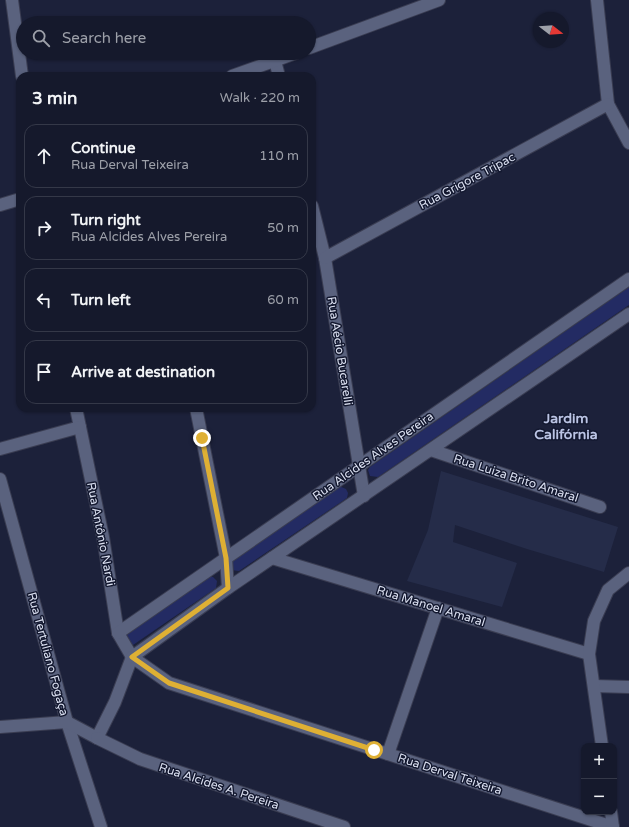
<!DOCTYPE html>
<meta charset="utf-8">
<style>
body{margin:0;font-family:"Varela Round",sans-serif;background:#1e2234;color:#f1f3f6}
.controls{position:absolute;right:12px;bottom:12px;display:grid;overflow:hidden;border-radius:8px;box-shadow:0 1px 3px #0004}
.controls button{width:36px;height:36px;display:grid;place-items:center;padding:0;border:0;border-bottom:1px solid #343848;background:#15192c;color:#f1f3f6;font:20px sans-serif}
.compass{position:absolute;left:533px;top:12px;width:36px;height:36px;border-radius:50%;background:#15192c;box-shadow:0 1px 3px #0004;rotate:107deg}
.stop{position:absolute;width:12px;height:12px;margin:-9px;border:3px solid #dfb034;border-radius:50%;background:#fff}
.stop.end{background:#dfb034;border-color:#fff;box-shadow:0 1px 4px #0008}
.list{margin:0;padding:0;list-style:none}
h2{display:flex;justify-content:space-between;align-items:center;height:52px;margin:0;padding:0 16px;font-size:17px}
h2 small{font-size:13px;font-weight:400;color:#9da0a9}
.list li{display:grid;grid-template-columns:26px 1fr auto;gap:12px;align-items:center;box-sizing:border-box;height:64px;margin:0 8px 8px;padding:0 8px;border:1px solid #343848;border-radius:12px}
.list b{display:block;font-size:15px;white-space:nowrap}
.list p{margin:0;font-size:13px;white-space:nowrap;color:#9da0a9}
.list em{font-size:13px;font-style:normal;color:#9da0a9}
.icon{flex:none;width:22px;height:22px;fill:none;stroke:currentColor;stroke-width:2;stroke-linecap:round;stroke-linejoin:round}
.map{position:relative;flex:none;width:629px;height:827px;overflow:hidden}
.search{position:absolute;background:#15192c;box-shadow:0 1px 3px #0004;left:16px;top:16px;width:300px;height:44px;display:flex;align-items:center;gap:10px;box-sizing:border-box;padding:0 14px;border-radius:22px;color:#9da0a9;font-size:15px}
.panel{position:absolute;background:#15192c;box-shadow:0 1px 3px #0004;left:16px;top:72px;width:300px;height:340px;border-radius:12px}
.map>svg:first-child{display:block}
.built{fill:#252c49}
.green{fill:#232b63}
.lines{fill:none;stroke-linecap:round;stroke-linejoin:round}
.minor-casing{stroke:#3a3d52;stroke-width:14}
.minor{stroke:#5a627e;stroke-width:12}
.route{stroke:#dfb034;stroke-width:5}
.labels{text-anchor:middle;stroke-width:3;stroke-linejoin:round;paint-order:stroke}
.street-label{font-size:12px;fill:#dbe0f1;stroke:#13182f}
.quarter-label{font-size:14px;font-weight:bold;fill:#bbc4e4;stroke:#13182f}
</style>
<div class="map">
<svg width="629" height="827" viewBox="0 0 629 827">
<rect width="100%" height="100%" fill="#1c213a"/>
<!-- built -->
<path class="built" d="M441 471 618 527 604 572 527 549 455 525 453 542 517 563 502 607 407 581 428 530Z"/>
<!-- green -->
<g class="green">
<path d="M629 287V305L378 477 370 476 368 470 370 467Z"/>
<path d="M339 486 346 489 348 493 347 498 239 571 231 570 232 560Z"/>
<path d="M208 576 213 577 217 581 216 588 133 645 129 646 124 636Z"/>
</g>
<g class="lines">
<defs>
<g id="minor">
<path d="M12 0 22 76"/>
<path d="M597 0 608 104 629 143"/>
<path d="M309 48 439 0"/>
<path d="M275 61 279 76"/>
<path d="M232 76 296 53"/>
<path d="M0 205 20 199"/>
<path d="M312 206 325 258 364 496"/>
<path d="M325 258 608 104"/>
<path d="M76 408 103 537 118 633 132 657 169 683 613 827"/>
<path d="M196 408 226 558 228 588"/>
<path d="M0 449 80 427"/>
<path d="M431 450 600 507"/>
<path d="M0 479 67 722 101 827"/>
<path d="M272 558 589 654"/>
<path d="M118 633 629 279"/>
<path d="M132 657 228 588 629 314"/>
<path d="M594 686 629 687"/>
<path d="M0 727 67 722 97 738 115 702 132 657"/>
<path d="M97 738 140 759 344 827"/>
<path d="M602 746 589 654 594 621 608 590 629 573"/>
<path d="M388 754 438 608"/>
<path d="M611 812 613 827"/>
</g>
</defs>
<!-- minor casing -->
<use href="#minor" class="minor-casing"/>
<!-- minor -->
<use href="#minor" class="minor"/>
</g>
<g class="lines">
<!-- route -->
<path class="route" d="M202 438 226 558 228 588 132 657 169 683 374 750"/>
</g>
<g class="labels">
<!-- street labels -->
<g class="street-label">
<text transform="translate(467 181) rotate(-28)" y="4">Rua Grigore Tripac</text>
<text transform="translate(340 351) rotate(81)" y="4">Rua Aécio Bucarelli</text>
<text transform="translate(373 456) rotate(-35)" y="4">Rua Alcides Alves Pereira</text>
<text transform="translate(516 478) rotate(18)" y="4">Rua Luiza Brito Amaral</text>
<text transform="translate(101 534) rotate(79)" y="4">Rua Antônio Nardi</text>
<text transform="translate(431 606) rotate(17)" y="4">Rua Manoel Amaral</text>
<text transform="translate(48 654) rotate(75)" y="4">Rua Tertuliano Fogaça</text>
<text transform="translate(450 774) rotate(18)" y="4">Rua Derval Teixeira</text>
<text transform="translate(219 786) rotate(18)" y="4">Rua Alcides A. Pereira</text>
</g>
<!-- quarter labels -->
<g class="quarter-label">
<text x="566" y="423">Jardim<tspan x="566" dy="16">Califórnia</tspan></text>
</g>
</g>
</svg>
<div class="controls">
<button>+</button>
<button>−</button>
</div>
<svg class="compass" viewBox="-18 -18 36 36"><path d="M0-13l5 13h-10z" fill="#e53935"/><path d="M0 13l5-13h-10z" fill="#9da0a9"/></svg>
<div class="stop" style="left:374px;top:750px"></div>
<div class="stop end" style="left:202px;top:438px"></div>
<div class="search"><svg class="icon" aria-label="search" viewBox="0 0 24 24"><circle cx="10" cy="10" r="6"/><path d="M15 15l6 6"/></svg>Search here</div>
<section class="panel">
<h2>3 min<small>Walk · 220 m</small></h2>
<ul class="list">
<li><svg class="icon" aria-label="ahead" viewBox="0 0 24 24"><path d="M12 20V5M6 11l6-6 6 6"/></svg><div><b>Continue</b><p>Rua Derval Teixeira</p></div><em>110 m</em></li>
<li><svg class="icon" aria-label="right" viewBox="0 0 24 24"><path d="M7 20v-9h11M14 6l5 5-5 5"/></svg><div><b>Turn right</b><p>Rua Alcides Alves Pereira</p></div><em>50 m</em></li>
<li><svg class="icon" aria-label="left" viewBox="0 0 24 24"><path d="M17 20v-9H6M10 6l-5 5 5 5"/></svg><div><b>Turn left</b></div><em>60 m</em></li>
<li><svg class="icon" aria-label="arrive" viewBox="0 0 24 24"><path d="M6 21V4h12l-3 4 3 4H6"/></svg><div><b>Arrive at destination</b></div></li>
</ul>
</section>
</div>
